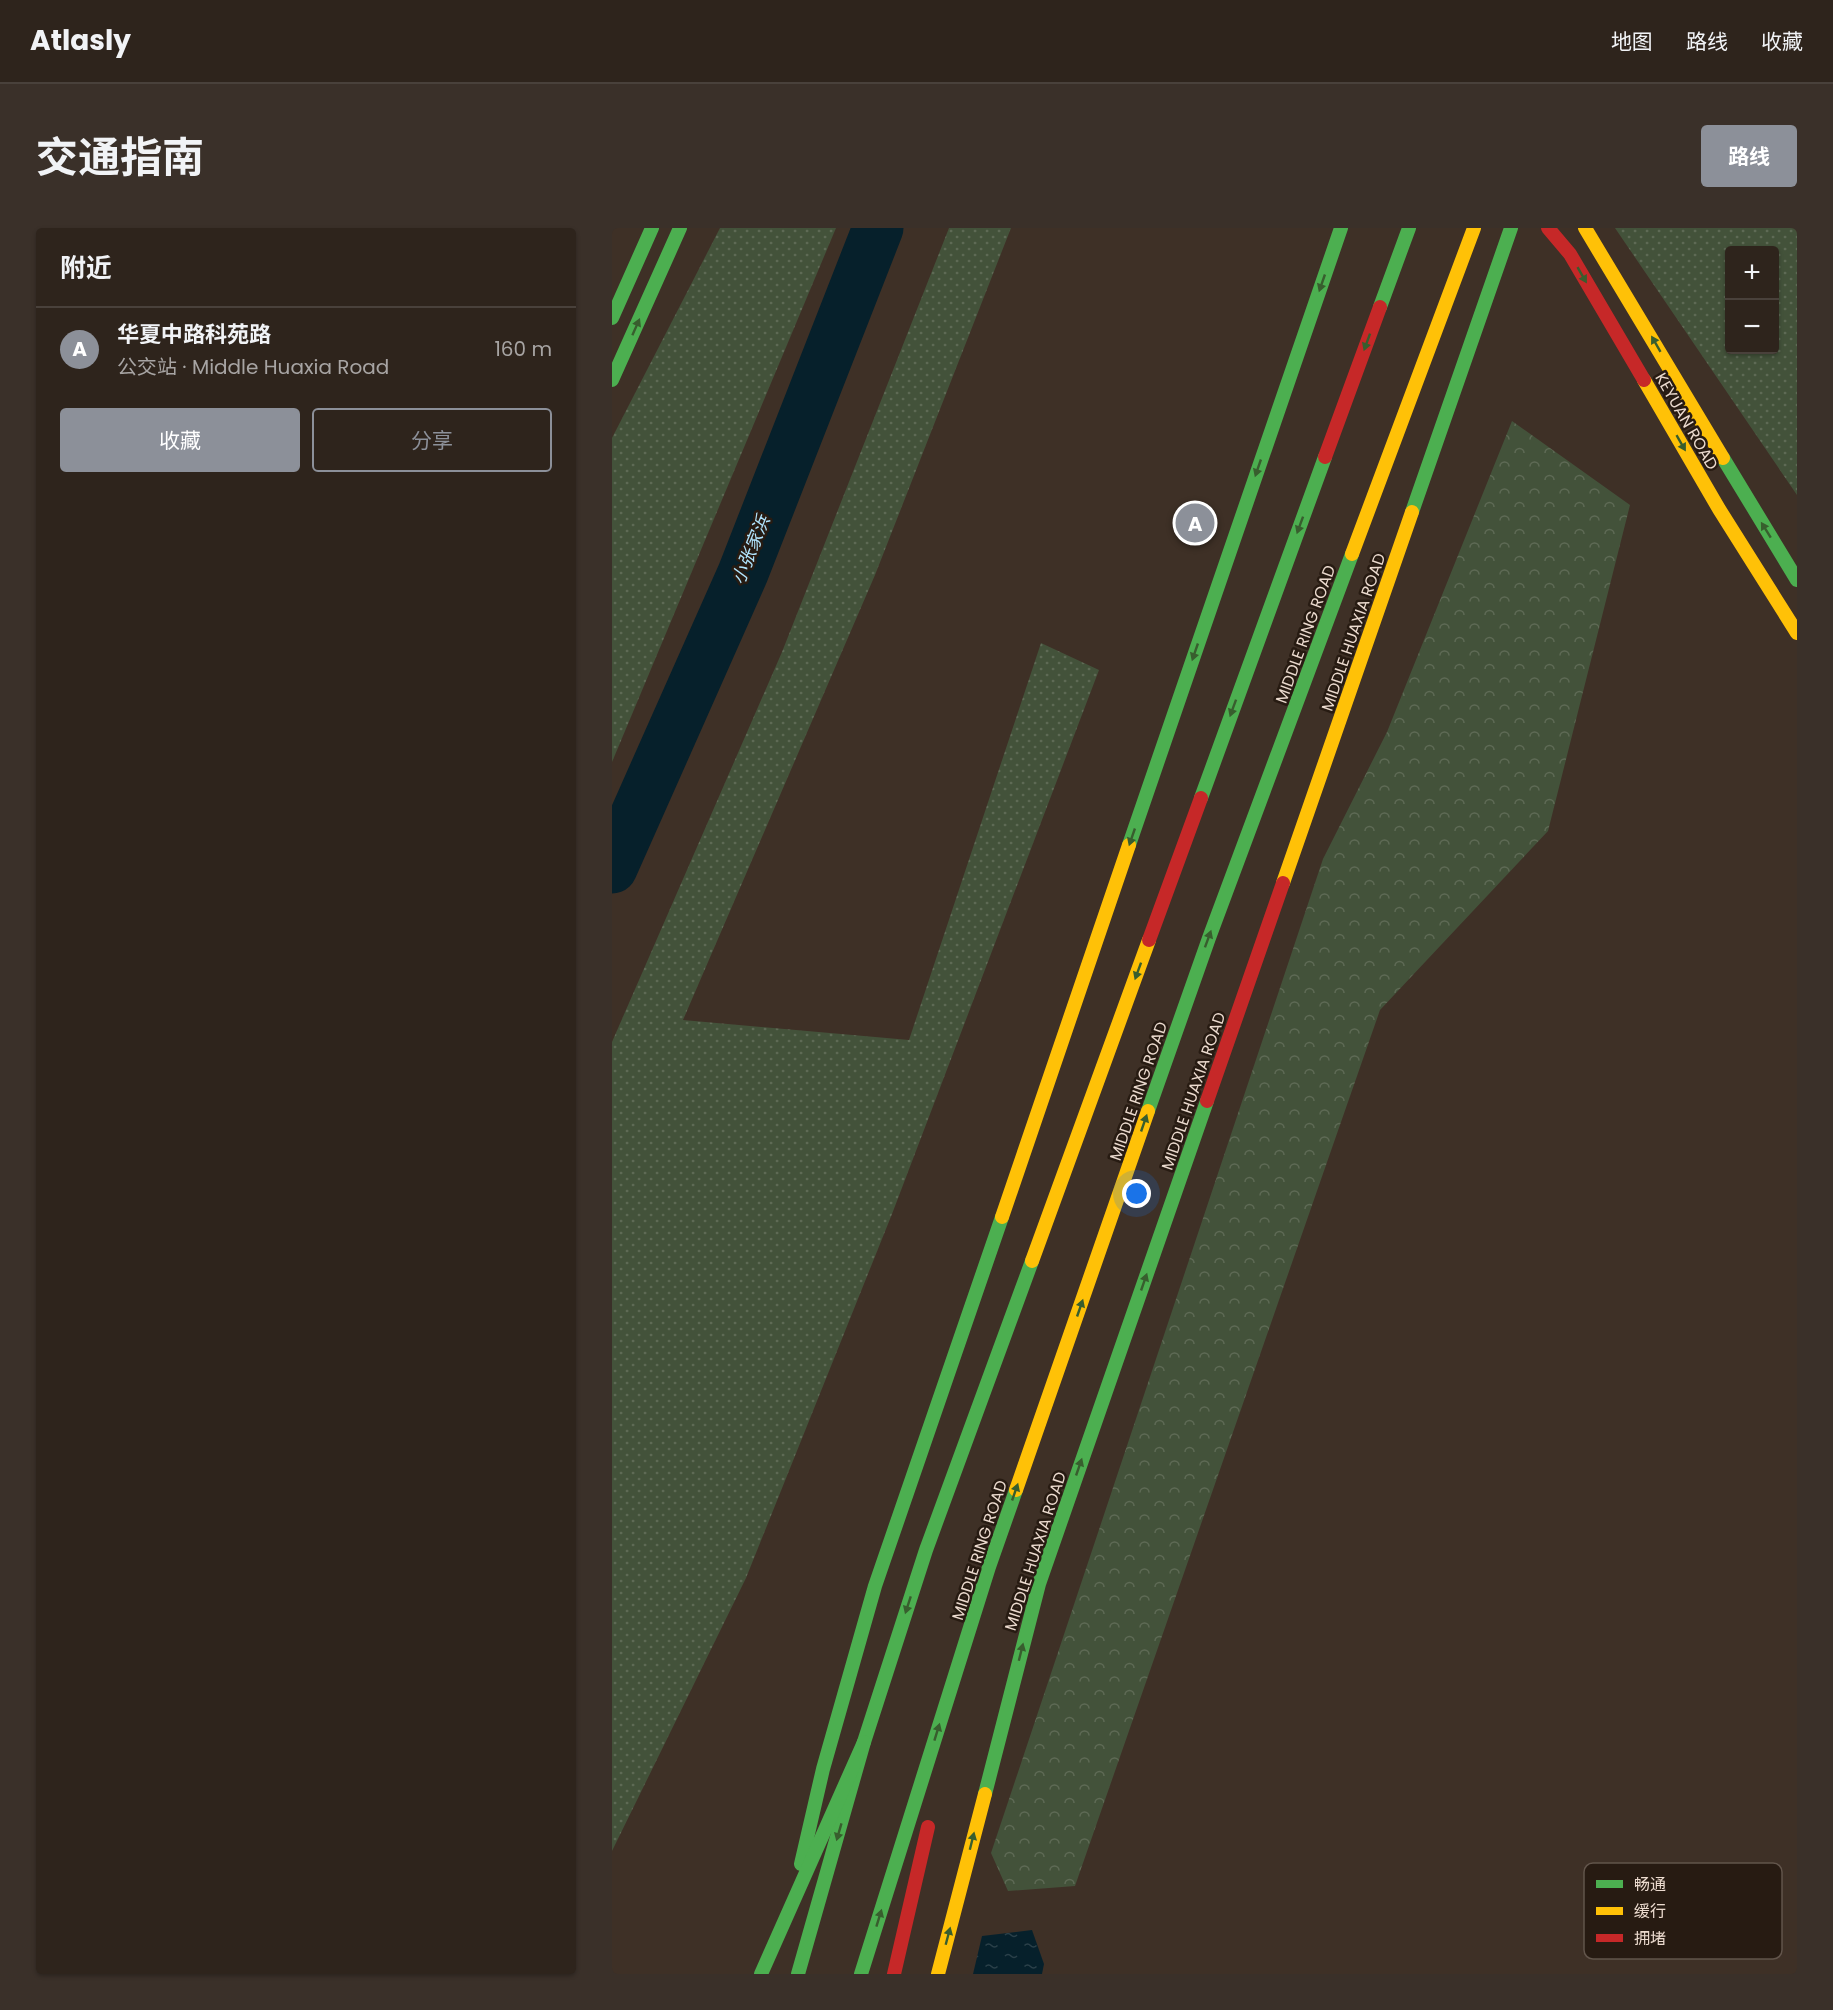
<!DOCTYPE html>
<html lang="zh">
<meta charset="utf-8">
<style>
body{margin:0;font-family:Poppins,"Noto Sans SC",sans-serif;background:#3a3029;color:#f1f3f6}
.controls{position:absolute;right:18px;top:18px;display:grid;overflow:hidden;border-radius:6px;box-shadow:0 2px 4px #0004}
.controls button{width:54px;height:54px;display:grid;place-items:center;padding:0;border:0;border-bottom:2px solid #49413b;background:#2e241c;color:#f1f3f6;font:30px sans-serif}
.you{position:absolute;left:525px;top:966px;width:21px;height:21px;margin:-15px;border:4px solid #fff;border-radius:50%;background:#1a73e8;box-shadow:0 0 0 9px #1a73e833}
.badge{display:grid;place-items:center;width:39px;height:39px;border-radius:50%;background:#8c9099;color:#fff;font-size:20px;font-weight:700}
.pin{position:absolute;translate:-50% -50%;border:3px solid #fff;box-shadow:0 2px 6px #0006}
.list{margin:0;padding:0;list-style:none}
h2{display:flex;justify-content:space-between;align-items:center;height:78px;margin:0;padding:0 24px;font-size:26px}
h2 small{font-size:20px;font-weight:400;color:#a7a4a3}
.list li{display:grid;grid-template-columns:39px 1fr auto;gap:18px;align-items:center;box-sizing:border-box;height:84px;padding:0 24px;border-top:2px solid #49413b}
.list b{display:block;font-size:22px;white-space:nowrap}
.list p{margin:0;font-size:20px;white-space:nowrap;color:#a7a4a3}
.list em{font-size:20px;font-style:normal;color:#a7a4a3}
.actions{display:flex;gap:12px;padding:18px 24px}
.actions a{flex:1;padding:14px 0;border:2px solid #8c9099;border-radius:6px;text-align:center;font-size:21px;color:#8c9099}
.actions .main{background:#8c9099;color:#fff}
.map{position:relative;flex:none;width:1185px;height:1746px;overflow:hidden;border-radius:6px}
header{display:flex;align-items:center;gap:36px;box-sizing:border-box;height:84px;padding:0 30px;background:#2e241c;border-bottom:2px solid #49413b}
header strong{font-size:28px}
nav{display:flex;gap:33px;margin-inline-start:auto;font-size:21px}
.intro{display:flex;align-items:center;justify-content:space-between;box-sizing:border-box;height:144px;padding:0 36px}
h1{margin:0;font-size:42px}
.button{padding:15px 27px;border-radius:6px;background:#8c9099;color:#fff;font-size:21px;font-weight:700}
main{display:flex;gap:36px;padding:0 36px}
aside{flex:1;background:#2e241c;border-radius:6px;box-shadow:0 2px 4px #0004}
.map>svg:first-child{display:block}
.forest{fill:url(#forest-crowns)}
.park{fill:url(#park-dots);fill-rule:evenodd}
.water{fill:url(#water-ripples)}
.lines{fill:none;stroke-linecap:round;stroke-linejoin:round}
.river{stroke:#06202b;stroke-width:51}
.fast{stroke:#4caf50;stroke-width:14}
.slow{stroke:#ffc107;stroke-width:14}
.jam{stroke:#c62828;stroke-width:14}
.fast-bridge{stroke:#4caf50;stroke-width:14}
.oneway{fill:#385e2e}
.labels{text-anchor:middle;stroke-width:5;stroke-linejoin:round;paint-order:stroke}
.street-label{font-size:16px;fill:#ecdbcf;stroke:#271b12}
.water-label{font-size:18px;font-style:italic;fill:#b1e5fe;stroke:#271b12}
.key{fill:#271b12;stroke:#62554b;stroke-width:1.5}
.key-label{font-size:16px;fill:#ecdbcf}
</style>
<header>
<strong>Atlasly</strong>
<nav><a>地图</a><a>路线</a><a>收藏</a></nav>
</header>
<div class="intro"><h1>交通指南</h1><a class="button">路线</a></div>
<main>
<aside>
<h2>附近<small></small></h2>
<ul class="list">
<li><span class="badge">A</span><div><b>华夏中路科苑路</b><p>公交站 · Middle Huaxia Road</p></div><em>160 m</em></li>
</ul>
<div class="actions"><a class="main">收藏</a><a>分享</a></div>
</aside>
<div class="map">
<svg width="1185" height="1746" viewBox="0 0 1185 1746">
<defs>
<pattern id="forest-crowns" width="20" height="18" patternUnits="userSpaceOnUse" patternTransform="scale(1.5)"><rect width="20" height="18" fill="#43523a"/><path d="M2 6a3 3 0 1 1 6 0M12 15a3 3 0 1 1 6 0" fill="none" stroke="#5e6a55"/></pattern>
<pattern id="park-dots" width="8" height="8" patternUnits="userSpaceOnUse" patternTransform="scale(1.5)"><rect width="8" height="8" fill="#43523a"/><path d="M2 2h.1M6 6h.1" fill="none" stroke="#5e6a55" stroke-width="1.8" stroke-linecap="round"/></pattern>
<pattern id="water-ripples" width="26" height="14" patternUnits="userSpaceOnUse" patternTransform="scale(1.5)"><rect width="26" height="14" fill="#06202b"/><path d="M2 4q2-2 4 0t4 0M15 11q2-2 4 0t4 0" fill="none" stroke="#2a4049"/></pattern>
</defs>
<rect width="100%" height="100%" fill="#3e3026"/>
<!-- forest -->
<path class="forest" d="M900 193 1018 277 936 603 768 782 463 1658 396 1663 379 1625 711 631 775 504Z"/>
<!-- park -->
<g class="park">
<path d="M108 0H224L0 534V210Z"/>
<path d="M337 0H399L263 347 71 792 297 812 429 415 487 442 280 986 134 1350 0 1623V814L170 424Z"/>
<path d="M1003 0H1185V267ZM1162 22V122H1118V22Z"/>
</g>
<!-- water -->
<path class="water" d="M420 1702 432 1736 430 1746H361L370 1708Z"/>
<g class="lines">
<!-- river -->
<path class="river" d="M0 640 131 345 266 0"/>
<!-- fast -->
<g class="fast">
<path d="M768 79 797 0"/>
<path d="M0 90 40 0"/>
<path d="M0 152 68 0"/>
<path d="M1111 230 1185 352"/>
<path d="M800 284 899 0"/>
<path d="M589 570 713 229"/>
<path d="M517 617 729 0"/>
<path d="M536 883 597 710 740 326"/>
<path d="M373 1566 427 1356 595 873"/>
<path d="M189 1636 211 1541 263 1358 390 989"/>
<path d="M186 1746 252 1514 314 1322 420 1033"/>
<path d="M249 1746 377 1339 404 1262"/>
</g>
<!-- slow -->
<g class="slow">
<path d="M973 0 1111 230"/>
<path d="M1032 152 1107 281 1185 405"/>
<path d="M740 326 862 0"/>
<path d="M671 655 800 284"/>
<path d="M390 989 517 617"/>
<path d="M420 1033 537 712"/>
<path d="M404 1262 536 883"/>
<path d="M326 1746 373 1566"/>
</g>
<!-- jam -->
<g class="jam">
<path d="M936 0 958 26 1032 152"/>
<path d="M713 229 768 79"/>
<path d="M537 712 589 570"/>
<path d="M595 873 671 655"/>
<path d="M282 1746 316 1599"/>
</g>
<!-- fast-bridge -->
<path class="fast-bridge" d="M149 1746 252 1514"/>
</g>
<!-- one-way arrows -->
<defs><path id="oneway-solid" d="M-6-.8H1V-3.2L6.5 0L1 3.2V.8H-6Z" transform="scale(1.5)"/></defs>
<g class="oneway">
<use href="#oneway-solid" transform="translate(970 47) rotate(60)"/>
<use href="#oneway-solid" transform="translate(710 55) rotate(109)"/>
<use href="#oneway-solid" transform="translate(24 99) rotate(-66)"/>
<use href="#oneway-solid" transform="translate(755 114) rotate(110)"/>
<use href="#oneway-solid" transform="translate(1044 116) rotate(-120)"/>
<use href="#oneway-solid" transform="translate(1069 215) rotate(60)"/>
<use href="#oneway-solid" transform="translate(646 240) rotate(109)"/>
<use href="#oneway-solid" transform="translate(688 297) rotate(110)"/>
<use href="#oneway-solid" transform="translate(1154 302) rotate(-122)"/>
<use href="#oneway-solid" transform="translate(583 424) rotate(109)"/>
<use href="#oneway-solid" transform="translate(621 480) rotate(110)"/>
<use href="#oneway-solid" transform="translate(520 609) rotate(109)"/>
<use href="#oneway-solid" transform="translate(596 711) rotate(-70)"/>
<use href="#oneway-solid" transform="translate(526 743) rotate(110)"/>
<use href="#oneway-solid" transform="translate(532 895) rotate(-71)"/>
<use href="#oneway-solid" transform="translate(532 1054) rotate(-71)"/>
<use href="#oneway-solid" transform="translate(468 1080) rotate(-71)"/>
<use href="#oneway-solid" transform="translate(467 1239) rotate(-71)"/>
<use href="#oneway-solid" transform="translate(403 1264) rotate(-71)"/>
<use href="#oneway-solid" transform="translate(296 1377) rotate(108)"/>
<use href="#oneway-solid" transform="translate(409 1424) rotate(-76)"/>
<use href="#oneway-solid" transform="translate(325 1504) rotate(-73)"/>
<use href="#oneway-solid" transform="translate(227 1604) rotate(106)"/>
<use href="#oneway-solid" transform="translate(360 1613) rotate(-76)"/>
<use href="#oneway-solid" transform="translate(267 1690) rotate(-73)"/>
<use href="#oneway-solid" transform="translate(336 1708) rotate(-75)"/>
</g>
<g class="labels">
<!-- street labels -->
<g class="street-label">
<text transform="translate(1075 193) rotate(60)" y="6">KEYUAN ROAD</text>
<text transform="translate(741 404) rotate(-71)" y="6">MIDDLE HUAXIA ROAD</text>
<text transform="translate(693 406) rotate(-70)" y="6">MIDDLE RING ROAD</text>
<text transform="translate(526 863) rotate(-71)" y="6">MIDDLE RING ROAD</text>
<text transform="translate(581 863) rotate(-71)" y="6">MIDDLE HUAXIA ROAD</text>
<text transform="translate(367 1322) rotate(-72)" y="6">MIDDLE RING ROAD</text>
<text transform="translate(423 1323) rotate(-72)" y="6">MIDDLE HUAXIA ROAD</text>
</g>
<!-- water labels -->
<g class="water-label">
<text transform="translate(139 322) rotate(-68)" y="6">小张家浜</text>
</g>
</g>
<!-- legend -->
<rect x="972" y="1635" width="198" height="96" rx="9" class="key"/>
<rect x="984" y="1652" width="27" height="8" fill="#4caf50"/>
<rect x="984" y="1679" width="27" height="8" fill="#ffc107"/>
<rect x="984" y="1706" width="27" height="8" fill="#c62828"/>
<g class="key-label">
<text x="1022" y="1662">畅通</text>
<text x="1022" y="1689">缓行</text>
<text x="1022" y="1716">拥堵</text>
</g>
</svg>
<div class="controls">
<button>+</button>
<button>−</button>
</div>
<div class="you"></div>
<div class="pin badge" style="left:583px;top:295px">A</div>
</div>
</main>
